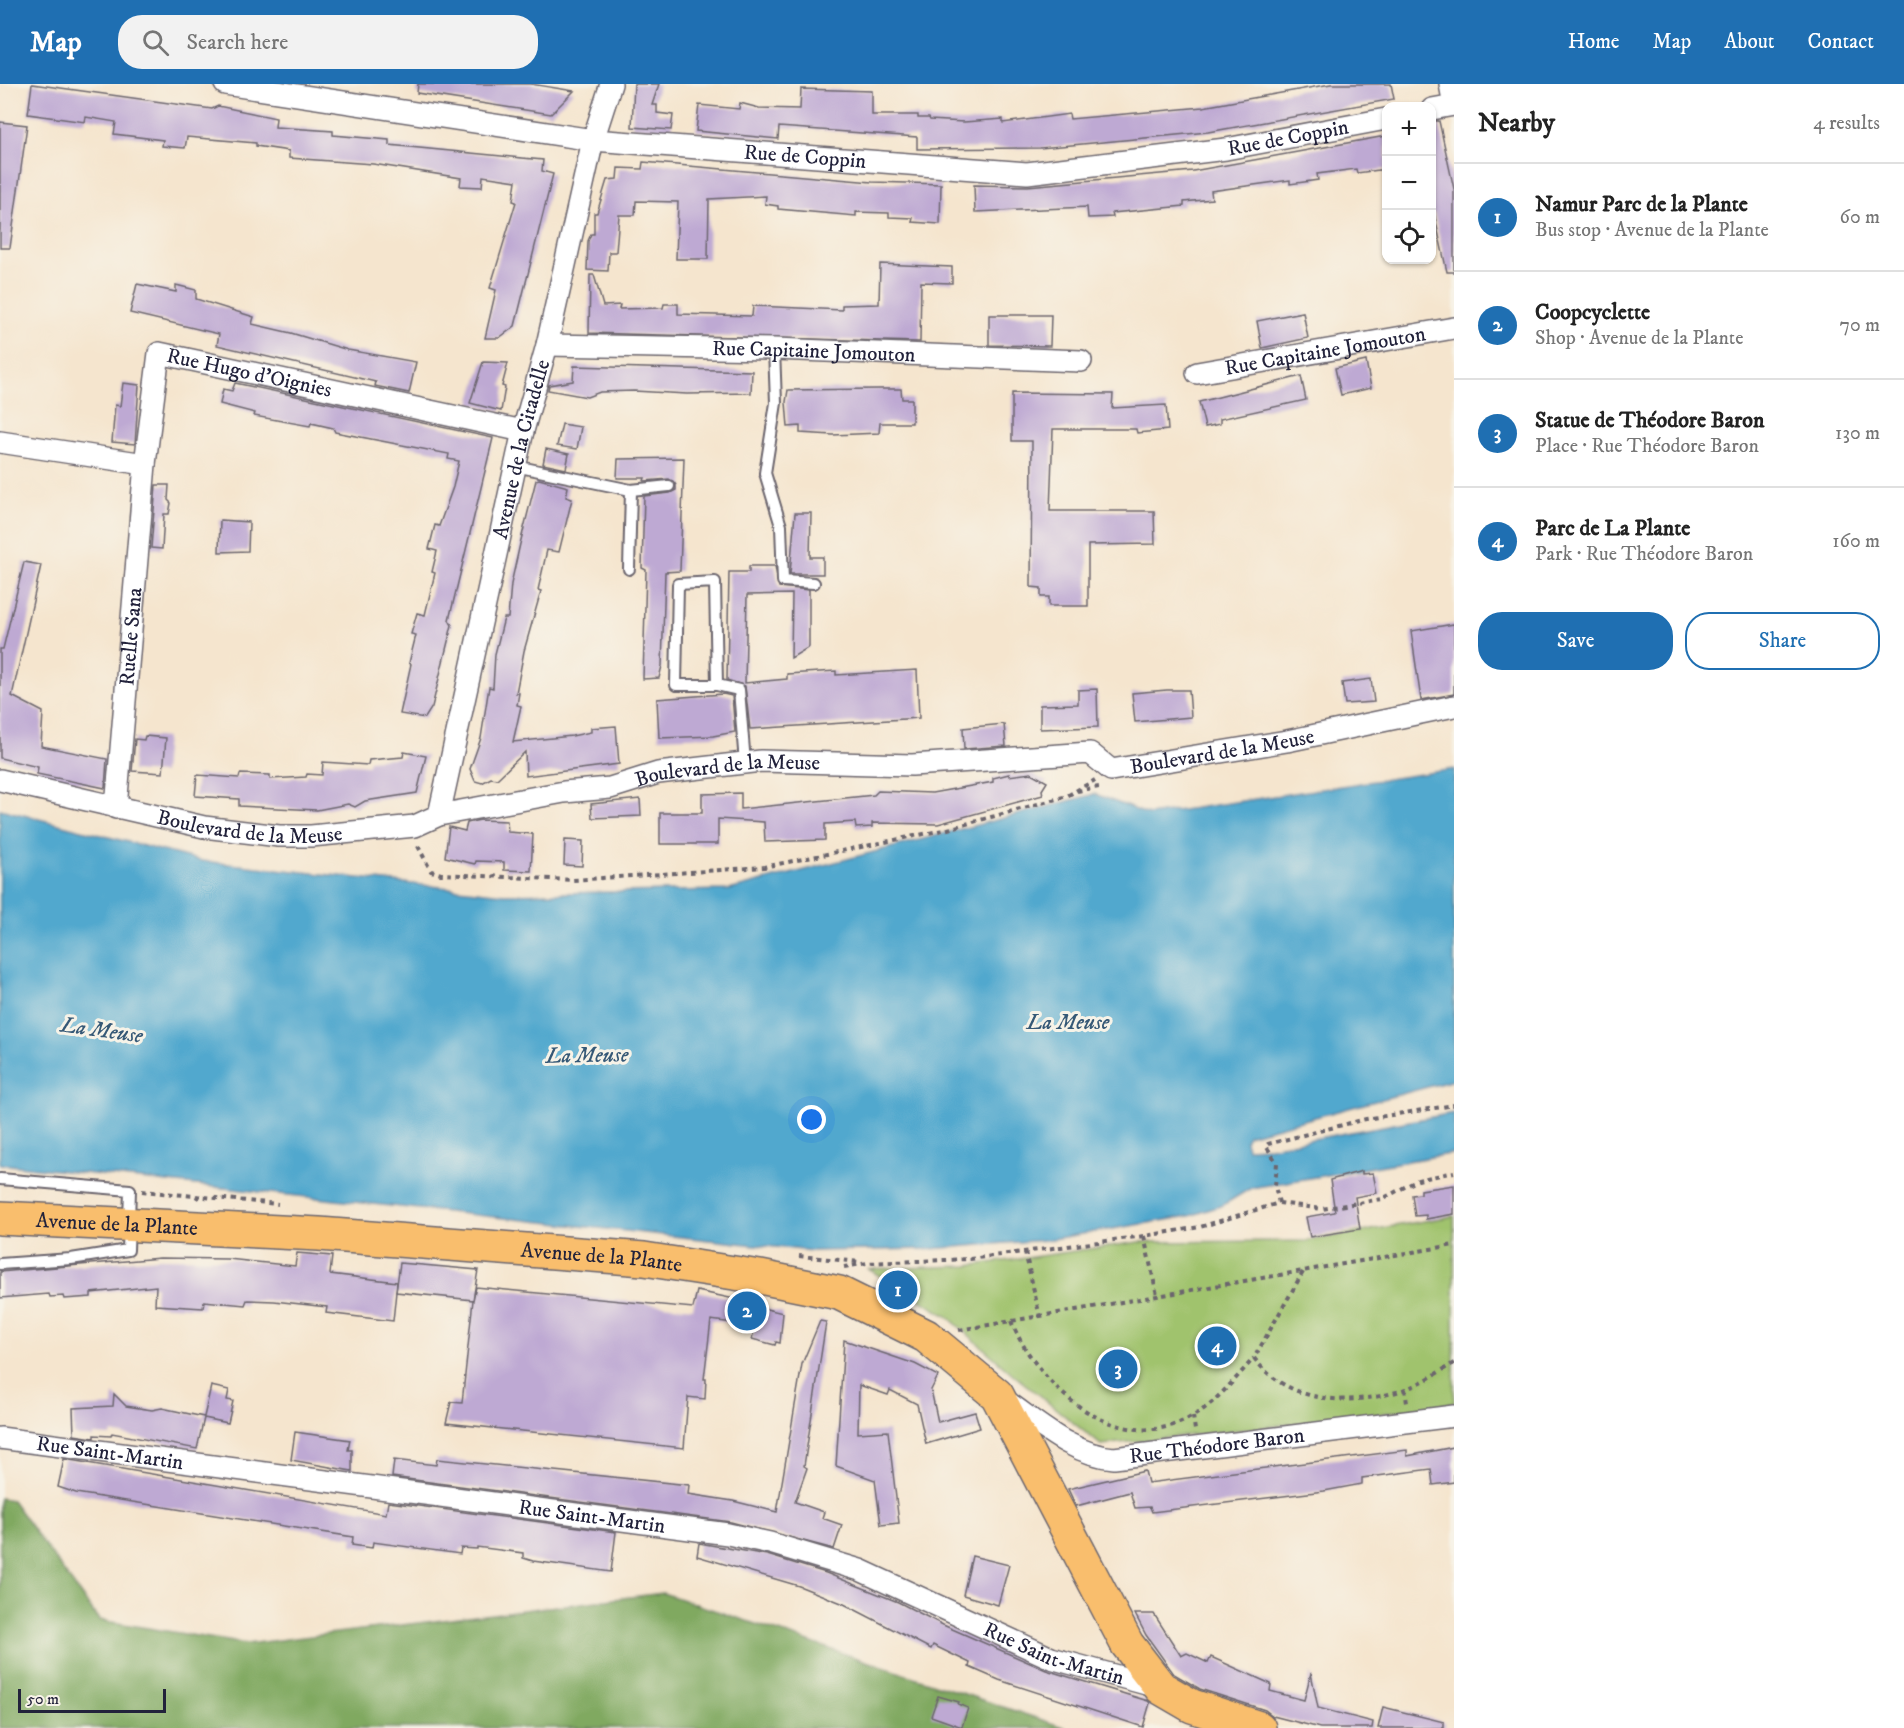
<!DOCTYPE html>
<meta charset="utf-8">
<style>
body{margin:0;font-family:"IM FELL DW Pica",serif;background:#f2f2f2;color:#222}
.controls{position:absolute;right:18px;top:18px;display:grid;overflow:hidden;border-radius:12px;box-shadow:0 2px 4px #0004}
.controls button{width:54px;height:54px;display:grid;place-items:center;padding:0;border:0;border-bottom:2px solid #e0e0e0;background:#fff;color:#222;font:30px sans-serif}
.scale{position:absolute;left:18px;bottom:15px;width:148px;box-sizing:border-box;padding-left:6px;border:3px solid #22223b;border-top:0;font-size:16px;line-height:21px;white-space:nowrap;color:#22223b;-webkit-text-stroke:4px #f7f3e8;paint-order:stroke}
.you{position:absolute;left:812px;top:1036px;width:21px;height:21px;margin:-15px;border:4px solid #fff;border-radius:50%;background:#1a73e8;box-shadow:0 0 0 9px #1a73e833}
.badge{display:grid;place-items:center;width:39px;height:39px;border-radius:50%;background:#1f6fb2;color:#fff;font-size:20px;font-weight:700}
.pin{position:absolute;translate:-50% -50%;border:3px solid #fff;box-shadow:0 2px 6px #0006}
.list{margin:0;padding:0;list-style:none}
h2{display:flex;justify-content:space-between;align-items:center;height:78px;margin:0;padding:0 24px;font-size:26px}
h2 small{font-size:20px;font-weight:400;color:#767676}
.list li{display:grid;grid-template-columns:39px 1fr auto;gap:18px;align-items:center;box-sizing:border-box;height:108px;padding:0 24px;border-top:2px solid #e0e0e0}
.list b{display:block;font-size:22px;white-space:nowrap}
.list p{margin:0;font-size:20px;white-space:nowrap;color:#767676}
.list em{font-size:20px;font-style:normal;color:#767676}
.actions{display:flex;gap:12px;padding:18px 24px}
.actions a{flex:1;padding:14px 0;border:2px solid #1f6fb2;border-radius:24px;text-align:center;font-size:21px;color:#1f6fb2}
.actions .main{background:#1f6fb2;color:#fff}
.icon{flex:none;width:33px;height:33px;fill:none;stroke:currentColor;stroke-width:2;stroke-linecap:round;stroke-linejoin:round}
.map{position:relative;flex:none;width:1454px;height:1644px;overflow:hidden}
header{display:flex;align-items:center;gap:36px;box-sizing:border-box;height:84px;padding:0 30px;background:#1f6fb2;color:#fff}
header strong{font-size:28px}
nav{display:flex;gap:33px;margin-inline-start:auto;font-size:21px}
.search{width:420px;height:54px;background:#f2f2f2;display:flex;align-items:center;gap:15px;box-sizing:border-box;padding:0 21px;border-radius:24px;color:#767676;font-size:22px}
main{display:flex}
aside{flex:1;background:#fff}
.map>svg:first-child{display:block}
.green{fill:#a0c36d;stroke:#617254;stroke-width:1.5}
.forest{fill:#80a960;stroke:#51664e;stroke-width:1.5}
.water{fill:#51a8ce;stroke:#3a6584;stroke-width:1.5}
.building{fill:#bea9d3}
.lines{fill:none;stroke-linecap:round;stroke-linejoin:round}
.lane-casing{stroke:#6c666e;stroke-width:14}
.street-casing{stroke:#6c666e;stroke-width:24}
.primary-casing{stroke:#6c666e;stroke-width:36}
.path{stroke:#6c666e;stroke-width:4;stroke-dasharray:4.5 4.5;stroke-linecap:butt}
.lane{stroke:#fff;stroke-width:10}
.street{stroke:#fff;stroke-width:21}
.primary{stroke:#f9be6d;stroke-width:33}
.labels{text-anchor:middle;stroke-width:6;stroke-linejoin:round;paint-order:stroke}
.street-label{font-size:21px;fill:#22223b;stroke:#f7f3e8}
.water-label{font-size:22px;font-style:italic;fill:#355876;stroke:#f7f3e8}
</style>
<header>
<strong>Map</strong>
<div class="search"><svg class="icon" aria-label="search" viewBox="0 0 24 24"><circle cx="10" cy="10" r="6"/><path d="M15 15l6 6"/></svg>Search here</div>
<nav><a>Home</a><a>Map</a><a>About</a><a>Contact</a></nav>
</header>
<main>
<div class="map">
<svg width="1454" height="1644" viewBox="0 0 1454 1644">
<rect width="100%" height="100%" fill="#f7f3e8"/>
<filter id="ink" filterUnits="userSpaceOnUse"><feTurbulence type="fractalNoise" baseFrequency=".0167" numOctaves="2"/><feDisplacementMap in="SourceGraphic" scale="12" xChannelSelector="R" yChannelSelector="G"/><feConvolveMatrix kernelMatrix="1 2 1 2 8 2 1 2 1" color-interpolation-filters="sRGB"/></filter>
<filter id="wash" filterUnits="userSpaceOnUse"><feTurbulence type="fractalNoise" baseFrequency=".008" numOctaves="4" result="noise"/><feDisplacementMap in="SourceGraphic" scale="24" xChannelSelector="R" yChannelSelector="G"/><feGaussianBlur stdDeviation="1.35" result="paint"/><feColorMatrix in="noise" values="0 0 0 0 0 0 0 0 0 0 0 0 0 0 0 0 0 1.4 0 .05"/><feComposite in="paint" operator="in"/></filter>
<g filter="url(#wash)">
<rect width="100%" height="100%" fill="#f5e5ce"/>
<!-- green -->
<path class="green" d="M1454 1132V1319L1366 1332 1101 1361 1015 1292 947 1232 868 1185 968 1182 1139 1158 1306 1157Z"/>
<!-- forest -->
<path class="forest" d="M0 1414 12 1416 99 1536 246 1560 663 1509 1066 1644H0Z"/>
<!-- water -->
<path class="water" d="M1454 685V996L1248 1051 1245 1057 1247 1064 1270 1063 1454 1029V1069L1251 1104 1223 1121 1190 1132 1046 1156 929 1165 812 1167 0 1080V725L202 777 504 810 729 806 1095 710 1149 731Z"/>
<g id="blocks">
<!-- building -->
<g class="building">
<path d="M32 0 212 25 218 22 276 34 275 43 333 47V51L389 56V61L543 76 542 87 553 90 515 242 499 254H485L496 206 490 204 516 118 513 117 516 97 483 92 482 103 460 102 461 94 373 80 289 74V67L256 62V59L187 53 185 64 162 62 163 56 114 50 116 38 86 33 85 38 28 30Z"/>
<path d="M418 0H531L574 7 551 30 417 9Z"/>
<path d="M634 0H659L652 21H657V29L673 31 671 46 632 43Z"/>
<path d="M1331 0H1391L1394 15 1208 48 1040 64 917 65V53L779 43 778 55 696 47 699 21 739 25 740 19 759 24 800 25 801 5 872 7V31H918V34H929L930 36 964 38 1003 35V39L1069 30 1070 35 1203 23Z"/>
<path d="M1431 37H1439L1454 105V188H1447L1434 129 1431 130Z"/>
<path d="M0 38 27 41 10 164H0Z"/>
<path d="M1386 52V85L1357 89 1356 85 1317 90 1318 96 1290 100V96L1211 107 1212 115 1184 118V122L1112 129 1113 133 1088 134 1087 123 975 128 974 101 1028 102 1193 87Z"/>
<path d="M643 78 872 98 941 100 940 140 912 138 913 134 889 133V129L856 128V132L778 125V122L765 120 766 112 709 115 708 175H676L678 118 636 117 635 131H619L616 168H609L608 187 587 186 588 157 591 150H594V129H597L607 96 617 95 618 84 642 85Z"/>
<path d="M880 180 952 183V199L921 198 920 258 589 249 590 191H594L603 222 620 221 619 225 663 224 664 220H678V230L752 232 753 222 842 226V221L879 220Z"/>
<path d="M137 200 176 208V201L196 206V215L254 233 252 240 291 249 348 266 416 278 409 309 375 302 376 298 217 261 219 250 130 229Z"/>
<path d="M1303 228 1308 254 1262 264 1257 237Z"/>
<path d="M989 231H1051L1050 262 989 261Z"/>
<path d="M1366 277 1371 304 1341 311 1335 284Z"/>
<path d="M483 278 508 279 502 302 505 303 501 327 470 319Z"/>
<path d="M574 282 752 287 751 309 687 310 634 307 600 308 587 313 548 306 549 301 573 297Z"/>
<path d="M1301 292 1306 316 1220 335V340L1205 343 1199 318Z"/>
<path d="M123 299 139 301 135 360 112 358 115 321 120 322Z"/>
<path d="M235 299 493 354 449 536 452 541 432 623 425 634 400 630 411 580 409 579 416 551 411 550 417 529 425 531 435 489 432 488 437 467 429 465 435 441 439 442 453 403 459 377 448 375 449 370 335 348 333 344 311 339 310 342 254 332 255 329 220 320 223 305 232 307Z"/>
<path d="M879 305H901L902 315H912V339H880L879 349 833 351 800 349V342L788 343 786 318 788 306Z"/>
<path d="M1012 309 1113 310 1112 324 1166 321 1168 346 1137 349 1136 345H1053L1050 427H1154L1155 460 1088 461V522H1049V513H1041V504L1031 503 1032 357H1012Z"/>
<path d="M562 340 581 343 577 365 557 362Z"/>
<path d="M546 365 569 370 566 385 543 380Z"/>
<path d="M684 374 680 487 665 488 662 582 659 594 643 595 646 486 642 484 644 412 670 409 676 406V401L669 395 644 397 645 394H617L618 375Z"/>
<path d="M539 395 568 403 566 413 572 415 559 468 547 466 538 506 541 507 524 567 516 609H519L517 621 521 622 513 658 572 652 591 648V644L616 642 619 680 526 692 525 668 497 695 491 694 482 699 475 697 470 685 481 654 489 603 493 604 495 570 504 534H508L511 500 520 460 536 396Z"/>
<path d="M156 401H169L168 416 171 419 169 430H164L162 465 151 464Z"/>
<path d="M795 429H811L810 473H823V490H790Z"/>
<path d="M220 436 249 438 248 467 219 468Z"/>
<path d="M24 478 41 481 12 612 43 628 41 662 107 675 105 704 37 690 38 683 0 674V565H3Z"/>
<path d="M749 482H775L779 503 809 506V563L791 574 792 510 747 511 745 599 787 595V590L836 587V591L917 586 919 634 750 645 745 602 727 596 729 488H749Z"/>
<path d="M1454 540V610L1421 616 1411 547Z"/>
<path d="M1371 595 1374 618 1345 620 1342 599Z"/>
<path d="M1097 605 1098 643 1040 645V621L1078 620V606Z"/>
<path d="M1167 606H1189L1191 633 1135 638 1132 609Z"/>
<path d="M723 610 732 612 735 648 713 652 659 654 657 615Z"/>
<path d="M1004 640 1006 662 964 665 963 644Z"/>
<path d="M145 652 166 654 163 689 132 687 135 655 144 656Z"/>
<path d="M404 668 426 672 417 709 365 717 355 723 348 720 317 726 239 722V715L195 712 197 691 239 694 240 690 270 691V695L306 693 307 690 322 691 323 678 368 681 369 676 403 673Z"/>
<path d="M1031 689 1047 698 1042 706 1043 711 938 740 872 739V743L856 744 855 738 825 740V756L765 758 764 738 718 735V760H660V729H702V710L741 709V725L874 711 878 707 932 709 993 698V694L1009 690V692Z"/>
<path d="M640 715 641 732 592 734 591 720Z"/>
<path d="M480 736 507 737 508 748 533 750 531 787 504 786V778L476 777 475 780 445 773 449 743 465 747 467 739Z"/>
<path d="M565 756 583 757 582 782 564 781Z"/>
<path d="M1362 1087V1090L1373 1089 1377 1109 1355 1113 1360 1145 1310 1153 1306 1133 1335 1128 1330 1096Z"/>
<path d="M1454 1101V1130L1426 1135V1131L1415 1132 1412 1111 1421 1110V1106Z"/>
<path d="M297 1169 332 1172 330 1190 397 1198 393 1237 326 1229 327 1223 274 1217 247 1216 245 1221 204 1217 203 1224 155 1221 156 1202 91 1209V1213L64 1215 63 1212 50 1213 49 1210 0 1214V1188L160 1174 228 1175 295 1182Z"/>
<path d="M400 1179 478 1186 473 1216 476 1203 693 1224 697 1207 758 1220V1223L783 1229 780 1259 776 1258 775 1261 752 1255 755 1242 711 1236 704 1295H706L705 1315 688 1313 684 1364 446 1339 451 1318 462 1319 473 1216 396 1208Z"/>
<path d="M820 1237 826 1238 804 1382 807 1384 795 1418 824 1428 822 1434 842 1441 834 1465 731 1438 392 1393 394 1376 436 1381 437 1375 689 1401 688 1410 733 1417 777 1428 802 1280Z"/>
<path d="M844 1256 915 1280 938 1292 931 1306 938 1338 975 1328 980 1344 926 1360 917 1320 890 1306 888 1311 859 1301 858 1349 888 1347 899 1439 881 1441 875 1396 836 1382Z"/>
<path d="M211 1302 229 1306 227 1316 233 1317 228 1339 204 1334 197 1365 112 1349 111 1352 94 1351V1354L74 1351 73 1324 113 1322 114 1310 126 1322 152 1326 162 1324 204 1333Z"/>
<path d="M295 1348 350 1356 348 1366H352V1387L291 1376Z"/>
<path d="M1454 1363V1398L1433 1401 1431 1385 1362 1394V1400L1324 1407 1152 1428 1150 1423 1135 1424 1130 1408 1076 1422 1068 1405 1145 1387 1148 1399 1407 1366V1372Z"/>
<path d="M64 1375 386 1430 388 1418 616 1448 611 1488 533 1477 523 1474V1469L477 1463V1465L461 1464 460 1470 373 1458 372 1464 352 1461 353 1453 76 1409 58 1403Z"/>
<path d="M699 1459 767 1471 826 1489 898 1518 943 1541 1046 1586 1148 1617 1150 1619 1143 1643 999 1596 969 1583 970 1579 933 1561 931 1565 844 1520 799 1502 697 1472Z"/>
<path d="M972 1472 1009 1481 998 1521 963 1511Z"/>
<path d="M1135 1530H1154L1181 1572 1187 1569 1208 1579 1211 1573 1271 1600 1270 1607 1304 1616 1311 1589 1318 1624 1373 1638 1372 1644H1320L1273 1632 1265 1626 1200 1605 1174 1590 1146 1551Z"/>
<path d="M938 1612 959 1618 958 1620 968 1624 962 1643 931 1632Z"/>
<path d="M1383 1623 1444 1638V1644H1378Z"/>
</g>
</g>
</g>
<g filter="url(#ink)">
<use href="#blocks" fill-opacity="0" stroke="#6c666e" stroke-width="1.5"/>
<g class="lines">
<defs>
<g id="lane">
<path d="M774 265 776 319 765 389 781 442 783 497 814 499"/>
<path d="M515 382 631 406 669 402"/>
<path d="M629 485 631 406"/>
<path d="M717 601H676L678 500 715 498 717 601 739 606 745 679"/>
<path d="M0 1095 130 1106 128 1166 71 1175 0 1180"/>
</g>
<g id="street">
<path id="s1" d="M225 0 593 56 1027 89 1226 65 1386 35"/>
<path d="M1450 0 1454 21"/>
<path d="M1432 25 1454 21"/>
<path id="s2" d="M547 261 774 265 1081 277"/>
<path id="s3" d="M1197 289 1454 244"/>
<path id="s4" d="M0 358 145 380 159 269 523 347"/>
<path id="s5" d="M0 696 204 743 279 752H311L415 742 439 731 564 708 610 704 658 689 761 677 912 681 1090 669 1111 686 1287 657 1454 622"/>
<path id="s6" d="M116 724 145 380"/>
<path id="s7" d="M439 731 523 347 547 261 593 56 611 0"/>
<path id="s8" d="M1003 1315C1037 1338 1072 1371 1114 1374L1454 1332"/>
<path id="s9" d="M0 1354 728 1450 770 1459 860 1486 1051 1574 1161 1604"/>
</g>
<g id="primary">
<path id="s10" d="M0 1134 319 1150 644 1175 760 1193 839 1209 926 1252 997 1311 1127 1560 1161 1604 1192 1622 1259 1644"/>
</g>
</defs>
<!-- lane casing -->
<use href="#lane" class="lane-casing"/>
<!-- street casing -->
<use href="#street" class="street-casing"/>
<!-- primary casing -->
<use href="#primary" class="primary-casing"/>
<!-- path -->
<g class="path">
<path d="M1077 707 1099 703"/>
<path d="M418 762 431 787 441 790 573 796 764 783 948 745 1067 712 1095 696"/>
<path d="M142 1107 278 1120"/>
<path d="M196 1112 203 1117"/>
<path d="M1279 1119 1275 1102 1277 1079 1266 1062 1268 1060 1366 1035 1454 1021"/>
<path d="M1144 1152 1157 1211"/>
<path d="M1025 1168 1040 1233"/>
<path d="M799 1172 860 1178"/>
<path d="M844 1183 867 1179 970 1175 1144 1152 1200 1143 1279 1119 1322 1125 1382 1115 1418 1096 1454 1088"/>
<path d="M1303 1188 1254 1274C1289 1321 1353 1323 1406 1305 1422 1299 1439 1288 1454 1279"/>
<path d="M1011 1237C1039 1304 1119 1377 1195 1331 1218 1316 1236 1294 1254 1274"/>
<path d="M959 1246 1454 1161"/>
<path d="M1405 1305 1407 1319"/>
<path d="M1193 1332 1195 1346"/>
</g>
<!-- lane -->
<use href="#lane" class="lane"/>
<!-- street -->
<use href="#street" class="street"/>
<!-- primary -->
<use href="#primary" class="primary"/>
</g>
</g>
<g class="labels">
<!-- street labels -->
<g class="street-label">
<text dy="7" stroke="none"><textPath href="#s1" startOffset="1071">Rue de Coppin</textPath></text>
<text dy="7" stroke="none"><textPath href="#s1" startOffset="585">Rue de Coppin</textPath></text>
<text dy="7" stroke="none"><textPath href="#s3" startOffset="130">Rue Capitaine Jomouton</textPath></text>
<text dy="7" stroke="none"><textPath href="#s2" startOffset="267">Rue Capitaine Jomouton</textPath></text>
<text dy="7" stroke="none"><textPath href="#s4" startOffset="351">Rue Hugo d'Oignies</textPath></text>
<text dy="7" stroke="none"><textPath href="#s7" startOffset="375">Avenue de la Citadelle</textPath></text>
<text dy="7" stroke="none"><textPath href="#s6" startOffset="172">Ruelle Sana</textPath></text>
<text dy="7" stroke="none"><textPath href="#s5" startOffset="1244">Boulevard de la Meuse</textPath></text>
<text dy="7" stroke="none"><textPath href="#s5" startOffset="741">Boulevard de la Meuse</textPath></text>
<text dy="7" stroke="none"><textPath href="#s5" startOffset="255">Boulevard de la Meuse</textPath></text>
<text dy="7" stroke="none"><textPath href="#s10" startOffset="117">Avenue de la Plante</textPath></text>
<text dy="7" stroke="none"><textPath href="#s10" startOffset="603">Avenue de la Plante</textPath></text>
<text dy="7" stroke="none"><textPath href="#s8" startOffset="231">Rue Théodore Baron</textPath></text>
<text dy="7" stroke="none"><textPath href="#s9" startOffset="111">Rue Saint-Martin</textPath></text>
<text dy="7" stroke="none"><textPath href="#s9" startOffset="597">Rue Saint-Martin</textPath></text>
<text dy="7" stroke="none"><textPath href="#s9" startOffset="1083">Rue Saint-Martin</textPath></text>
</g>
<!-- water labels -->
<g class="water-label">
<text x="1068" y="945">La Meuse</text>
<text transform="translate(102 945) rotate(8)" y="8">La Meuse</text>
<text transform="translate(587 970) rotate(-1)" y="8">La Meuse</text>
</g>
</g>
</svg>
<div class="controls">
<button>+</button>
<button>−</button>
<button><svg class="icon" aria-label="locate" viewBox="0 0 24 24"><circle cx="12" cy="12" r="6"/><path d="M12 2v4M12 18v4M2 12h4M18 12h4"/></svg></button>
</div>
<div class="scale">50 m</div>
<div class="you"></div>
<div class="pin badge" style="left:898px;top:1206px">1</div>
<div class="pin badge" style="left:747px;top:1227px">2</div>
<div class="pin badge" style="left:1118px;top:1285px">3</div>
<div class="pin badge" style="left:1217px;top:1262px">4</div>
</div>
<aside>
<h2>Nearby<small>4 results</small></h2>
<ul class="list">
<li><span class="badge">1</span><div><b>Namur Parc de la Plante</b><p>Bus stop · Avenue de la Plante</p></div><em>60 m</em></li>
<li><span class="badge">2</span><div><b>Coopcyclette</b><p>Shop · Avenue de la Plante</p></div><em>70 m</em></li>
<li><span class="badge">3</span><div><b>Statue de Théodore Baron</b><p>Place · Rue Théodore Baron</p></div><em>130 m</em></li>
<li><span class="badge">4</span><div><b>Parc de La Plante</b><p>Park · Rue Théodore Baron</p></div><em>160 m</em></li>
</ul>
<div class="actions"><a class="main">Save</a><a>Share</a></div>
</aside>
</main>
